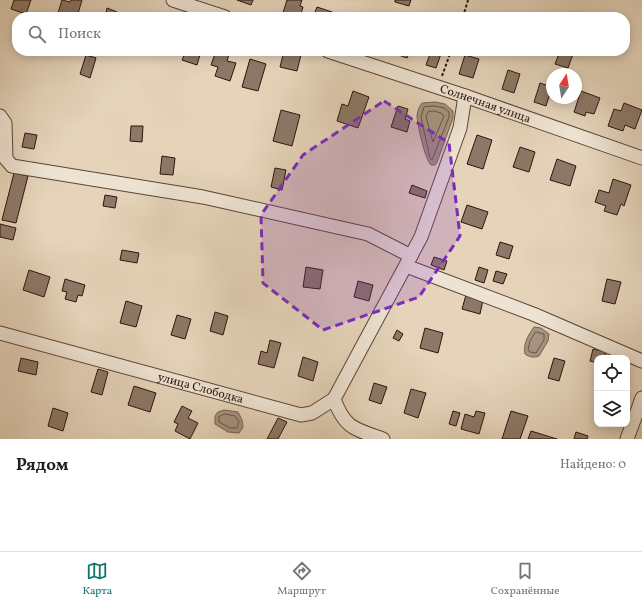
<!DOCTYPE html>
<html lang="ru">
<meta charset="utf-8">
<style>
body{margin:0;font-family:Vollkorn,serif;background:#f6f6f6;color:#222}
.controls{position:absolute;right:12px;bottom:12px;display:grid;overflow:hidden;border-radius:8px;box-shadow:0 2px 10px #0003}
.controls button{width:36px;height:36px;display:grid;place-items:center;padding:0;border:0;border-bottom:1px solid #e0e0e0;background:#fff;color:#222;font:20px sans-serif}
.compass{position:absolute;left:546px;top:68px;width:36px;height:36px;border-radius:50%;background:#fff;box-shadow:0 2px 10px #0003;rotate:12deg}
.list{margin:0;padding:0;list-style:none}
h2{display:flex;justify-content:space-between;align-items:center;height:52px;margin:0;padding:0 16px;font-size:17px}
h2 small{font-size:13px;font-weight:400;color:#767676}
.icon{flex:none;width:22px;height:22px;fill:none;stroke:currentColor;stroke-width:2;stroke-linecap:round;stroke-linejoin:round}
.map{position:relative;flex:none;width:642px;height:439px;overflow:hidden}
.search{position:absolute;background:#fff;box-shadow:0 2px 10px #0003;left:12px;right:12px;top:12px;height:44px;display:flex;align-items:center;gap:10px;box-sizing:border-box;padding:0 14px;border-radius:16px;color:#767676;font-size:15px}
.sheet{height:112px;background:#fff}
nav{display:flex;justify-content:space-around;align-items:center;box-sizing:border-box;height:56px;border-top:1px solid #e0e0e0;background:#fff;font-size:11px;color:#767676}
nav a{display:grid;justify-items:center;gap:2px}
nav .on{color:#0f766e}
.map>svg:first-child{display:block}
.water{fill:#a6937f;stroke:#766151}
.lines{fill:none;stroke-linecap:round;stroke-linejoin:round}
.shore{stroke:#6a5446;stroke-width:1}
.building{fill:#8d7867;stroke:#2d150d}
.minor-casing{stroke:#5b4538;stroke-width:15}
.path{stroke:#2d150d;stroke-width:2;stroke-dasharray:3 2;stroke-linecap:butt}
.minor{stroke:#eee3d2;stroke-width:13}
.marked{fill:#7b2cbf;fill-opacity:0.2;stroke:#7b2cbf;stroke-width:3;stroke-dasharray:8 5;stroke-linejoin:round}
.labels{text-anchor:middle;stroke-width:3;stroke-linejoin:round;paint-order:stroke}
.street-label{font-size:12px;fill:#2d150d;stroke:#eee3d2}
</style>
<div class="map">
<svg width="642" height="439" viewBox="0 0 642 439">
<rect width="100%" height="100%" fill="#e5d4ba"/>
<filter id="stains"><feTurbulence type="fractalNoise" baseFrequency=".005" numOctaves="4"/><feColorMatrix values="0 0 0 0 .2 0 0 0 0 .09 0 0 0 0 .02 0 0 0 .5 -.17"/></filter>
<radialGradient id="worn" r=".72"><stop offset=".6" stop-color="#630" stop-opacity="0"/><stop offset="1" stop-color="#630" stop-opacity=".3"/></radialGradient>
<!-- water -->
<g class="water">
<path d="M435 102 445 104 453 111V118L437 162 435 165H431C425 160 417 124 417 115 418 110 419 107 422 103Z"/>
<path d="M534 327 541 328 549 334 548 341 539 356C534 358 529 357 525 354 523 343 528 336 534 327Z"/>
<path d="M224 410 238 412 242 420 243 427 239 433 228 432 215 424V416L218 412Z"/>
</g>
<g class="lines">
<!-- shore -->
<g class="shore">
<path d="M435 106 444 108 449 112V117L432 160 430 158 421 117 424 107Z"/>
<path d="M434 111 441 113 444 116 433 142 426 117 428 112Z"/>
<path d="M536 332 544 334V340L536 353 530 352 528 350 530 341Z"/>
<path d="M225 414 235 416 239 422 237 428H230L219 422V417Z"/>
</g>
</g>
<!-- building -->
<g class="building">
<path d="M14 0H31L26 14 11 9Z"/>
<path d="M62 0 70 2 71 0H82L77 17 57 16Z"/>
<path d="M237 0H253L251 5Z"/>
<path d="M287 0H302L300 6 303 7 300 17 282 16Z"/>
<path d="M395 0H411L409 6 395 2Z"/>
<path d="M317 7 341 15 340 17H313Z"/>
<path d="M107 8 117 12 116 17H105Z"/>
<path d="M186 51H201L197 65 182 60Z"/>
<path d="M216 51H230L227 61 236 63 230 81 215 76 218 67 211 65Z"/>
<path d="M284 51 301 55 297 71 280 67Z"/>
<path d="M390 51H410L407 58 390 52Z"/>
<path d="M431 51H442L436 68 426 65Z"/>
<path d="M560 51H574L568 68 555 64Z"/>
<path d="M86 55 96 58 90 78 80 74Z"/>
<path d="M465 55 479 59 473 78 459 74Z"/>
<path d="M250 59 266 64 258 91 242 87Z"/>
<path d="M508 70 520 74 514 93 502 89Z"/>
<path d="M540 83 552 87 546 106 534 102Z"/>
<path d="M353 91 369 97 358 128 337 121 342 104 348 106Z"/>
<path d="M581 91 600 98 594 114 586 112 585 116 574 112Z"/>
<path d="M624 103 642 110 635 129 625 125 623 131 608 126 614 109 621 111Z"/>
<path d="M398 106 408 109 405 119 410 121 407 132 391 127Z"/>
<path d="M281 110 300 115 292 146 273 141Z"/>
<path d="M131 126H143L142 142 130 141Z"/>
<path d="M25 133 37 135 34 149 22 147Z"/>
<path d="M477 135 492 140 483 169 467 164Z"/>
<path d="M520 147 535 152 529 172 513 167Z"/>
<path d="M162 156 175 158 173 175 160 174Z"/>
<path d="M557 159 576 166 570 186 550 180Z"/>
<path d="M275 168 286 170 282 190 271 187Z"/>
<path d="M14 173 28 176 16 223 2 220Z"/>
<path d="M613 179 631 185 624 206 621 204 617 215 604 211 606 206 595 202 599 190 609 193Z"/>
<path d="M412 185 427 191 425 198 409 193Z"/>
<path d="M105 195 117 197 115 208 103 206Z"/>
<path d="M467 205 488 212 482 229 461 222Z"/>
<path d="M0 224 16 228 13 240 0 237Z"/>
<path d="M500 242 513 246 509 259 496 255Z"/>
<path d="M122 250 139 253 137 263 120 260Z"/>
<path d="M434 257 447 261 444 270 431 265Z"/>
<path d="M306 267 323 270 320 289 303 287Z"/>
<path d="M479 267 488 270 484 283 475 280Z"/>
<path d="M29 270 50 277 44 297 23 290Z"/>
<path d="M496 271 507 274 503 284 493 281Z"/>
<path d="M65 279 85 285 82 296 78 295 76 302 65 299 67 292 62 291Z"/>
<path d="M607 279 621 282 615 304 602 301Z"/>
<path d="M358 281 373 285 369 301 354 297Z"/>
<path d="M466 295 483 300 480 314 462 309Z"/>
<path d="M126 301 142 306 136 327 120 323Z"/>
<path d="M215 312 228 316 223 335 210 331Z"/>
<path d="M177 315 191 319 185 339 171 335Z"/>
<path d="M425 328 443 333 438 353 420 348Z"/>
<path d="M397 330 403 334 399 341 393 338Z"/>
<path d="M270 340 281 343 274 368 258 364 261 351 267 353Z"/>
<path d="M593 349 606 352 605 358H597V363L590 361Z"/>
<path d="M303 357 318 362 313 381 298 376Z"/>
<path d="M21 358 38 362 36 375 18 371Z"/>
<path d="M554 358 565 361 559 381 548 378Z"/>
<path d="M98 369 108 372 102 395 91 392Z"/>
<path d="M374 383 387 387 381 404 369 400Z"/>
<path d="M134 386 156 393 150 412 128 405Z"/>
<path d="M411 389 426 393 418 418 404 413Z"/>
<path d="M182 406 192 411 188 418 198 423 190 439 175 431 178 424 174 422Z"/>
<path d="M53 408 68 413 63 431 48 426Z"/>
<path d="M453 411 460 413 456 426 449 424Z"/>
<path d="M476 411 485 413 479 434 461 429 465 414 474 417Z"/>
<path d="M511 411 528 416 520 439H502Z"/>
<path d="M278 418 287 422 278 439H267Z"/>
<path d="M531 431 557 439H528Z"/>
<path d="M576 432 588 436 587 439H574Z"/>
</g>
<g class="lines">
<defs>
<g id="minor">
<path d="M173 0 225 17"/>
<path id="s1" d="M328 51 465 96 642 158"/>
<path d="M0 116 5 123 6 159 12 166 203 197 368 234 411 256"/>
<path d="M406 266 533 314 642 361"/>
<path id="s2" d="M0 333 301 415 312 413 334 399 421 237 460 128 465 96"/>
<path d="M334 399C345 429 355 429 383 439"/>
<path d="M627 439 642 398"/>
</g>
</defs>
<!-- minor casing -->
<use href="#minor" class="minor-casing"/>
<!-- path -->
<g class="path">
<path d="M463 17 468 0"/>
<path d="M442 76 451 51"/>
</g>
<!-- minor -->
<use href="#minor" class="minor"/>
</g>
<!-- marked area -->
<path class="marked" d="M384 101 449 143 460 236 419 297 323 330 263 283 261 215 303 155Z"/>
<g class="labels">
<!-- street labels -->
<g class="street-label">
<text dy="4" stroke="none"><textPath href="#s1" startOffset="166">Солнечная улица</textPath></text>
<text dy="4" stroke="none"><textPath href="#s2" startOffset="208">улица Слободка</textPath></text>
</g>
</g>
<rect width="100%" height="100%" filter="url(#stains)"/>
<rect width="100%" height="100%" fill="url(#worn)"/>
</svg>
<div class="controls">
<button><svg class="icon" aria-label="locate" viewBox="0 0 24 24"><circle cx="12" cy="12" r="6"/><path d="M12 2v4M12 18v4M2 12h4M18 12h4"/></svg></button>
<button><svg class="icon" aria-label="layers" viewBox="0 0 24 24"><path d="M12 4l9 5-9 5-9-5zM3 14l9 5 9-5"/></svg></button>
</div>
<svg class="compass" viewBox="-18 -18 36 36"><path d="M0-13l5 13h-10z" fill="#e53935"/><path d="M0 13l5-13h-10z" fill="#767676"/></svg>
<div class="search"><svg class="icon" aria-label="search" viewBox="0 0 24 24"><circle cx="10" cy="10" r="6"/><path d="M15 15l6 6"/></svg>Поиск</div>
</div>
<section class="sheet">
<h2>Рядом<small>Найдено: 0</small></h2>
<ul class="list">
</ul>
</section>
<nav>
<a class="on"><svg class="icon" aria-label="map" viewBox="0 0 24 24"><path d="M3 6l6-2 6 2 6-2v14l-6 2-6-2-6 2zM9 4v14M15 6v14"/></svg>Карта</a>
<a><svg class="icon" aria-label="directions" viewBox="0 0 24 24"><path d="M12 3l9 9-9 9-9-9zM9 14v-3h6M13 9l2 2-2 2"/></svg>Маршрут</a>
<a><svg class="icon" aria-label="saved" viewBox="0 0 24 24"><path d="M7 4h10v16l-5-4-5 4z"/></svg>Сохранённые</a>
</nav>
